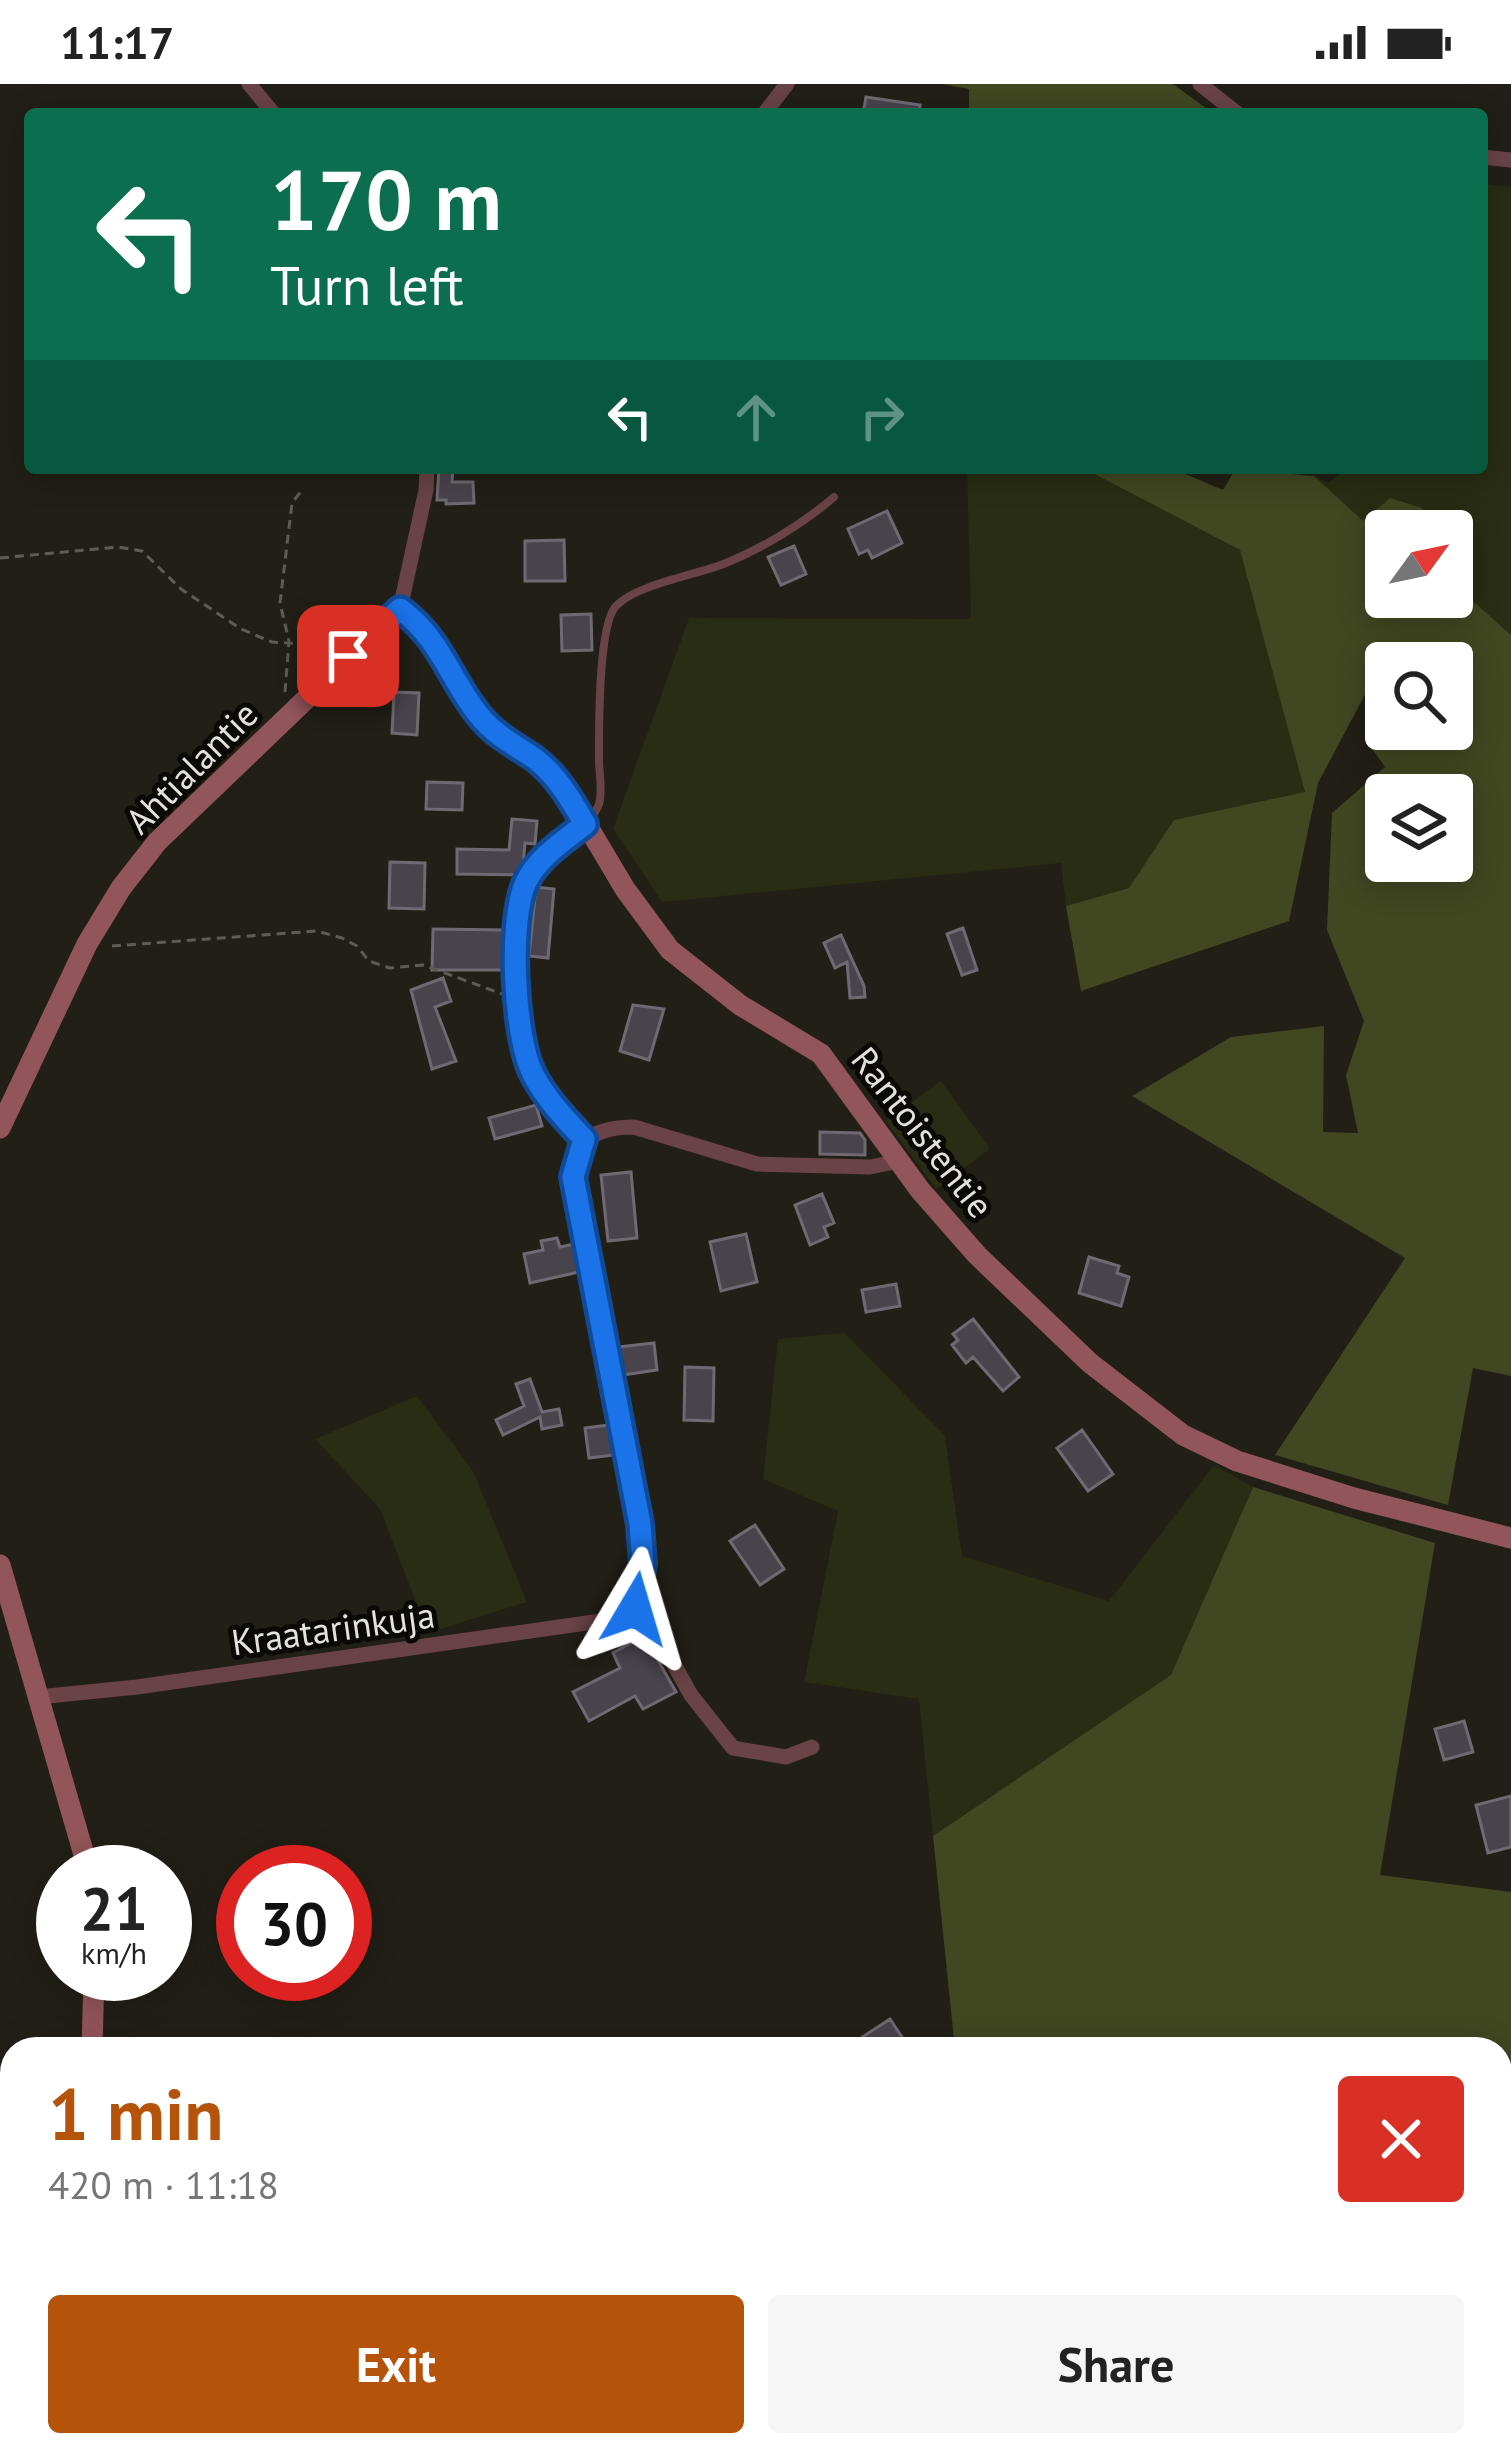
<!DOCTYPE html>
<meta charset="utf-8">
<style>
body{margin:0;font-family:"PT Sans",sans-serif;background:#f6f6f6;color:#222;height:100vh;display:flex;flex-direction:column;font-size:45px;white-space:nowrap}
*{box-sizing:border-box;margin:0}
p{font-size:39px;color:#767676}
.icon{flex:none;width:66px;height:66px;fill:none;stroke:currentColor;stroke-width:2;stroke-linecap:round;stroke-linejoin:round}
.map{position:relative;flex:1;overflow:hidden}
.details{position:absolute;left:0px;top:1953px;width:1512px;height:420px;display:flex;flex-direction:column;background:#fff;border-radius:36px 36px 0 0;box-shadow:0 6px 30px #0003}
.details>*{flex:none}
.banner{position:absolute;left:24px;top:24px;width:1464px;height:366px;border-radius:12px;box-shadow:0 6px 30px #0003;background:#0b6e4f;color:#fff;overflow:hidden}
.needle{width:78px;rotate:57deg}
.fabs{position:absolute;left:1365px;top:426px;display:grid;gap:24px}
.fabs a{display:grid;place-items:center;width:108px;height:108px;border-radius:12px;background:#fff;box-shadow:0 6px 30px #0003;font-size:60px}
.speed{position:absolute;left:36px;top:1761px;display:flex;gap:24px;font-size:60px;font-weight:700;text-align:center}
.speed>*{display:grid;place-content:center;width:156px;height:156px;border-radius:50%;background:#fff;box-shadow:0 6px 30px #0003;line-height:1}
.speed small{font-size:30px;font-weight:400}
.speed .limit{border:18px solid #d22;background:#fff;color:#111}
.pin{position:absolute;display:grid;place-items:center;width:102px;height:102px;color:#fff;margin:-51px;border-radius:24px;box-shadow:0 6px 18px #0006}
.me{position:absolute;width:132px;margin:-66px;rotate:7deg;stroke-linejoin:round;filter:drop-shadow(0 0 9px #0008)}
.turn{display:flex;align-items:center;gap:42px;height:252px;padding:0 48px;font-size:54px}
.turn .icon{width:156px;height:156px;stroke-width:2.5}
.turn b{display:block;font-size:84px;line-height:102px}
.lanes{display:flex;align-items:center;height:114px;padding:0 48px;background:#0003;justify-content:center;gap:60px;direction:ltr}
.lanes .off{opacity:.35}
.round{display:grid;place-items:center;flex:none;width:126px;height:126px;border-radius:12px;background:#f6f6f6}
.summary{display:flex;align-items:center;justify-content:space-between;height:204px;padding:0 48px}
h1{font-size:72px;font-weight:600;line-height:90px;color:#b45309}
.cta{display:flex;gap:24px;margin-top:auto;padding:24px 48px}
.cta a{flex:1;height:138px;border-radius:12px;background:#b45309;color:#fff;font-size:48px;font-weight:600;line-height:138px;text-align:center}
.cta a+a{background:#f6f6f6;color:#222}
.status{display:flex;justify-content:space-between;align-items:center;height:84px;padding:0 60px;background:#fff;direction:ltr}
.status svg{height:33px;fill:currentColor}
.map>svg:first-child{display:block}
</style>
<div class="status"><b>11:17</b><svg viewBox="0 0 49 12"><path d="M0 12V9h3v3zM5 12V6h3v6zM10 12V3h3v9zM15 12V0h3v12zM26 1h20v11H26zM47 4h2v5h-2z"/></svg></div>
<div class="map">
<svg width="1511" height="2373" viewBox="0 0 1511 2373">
<rect width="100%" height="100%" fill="#221f16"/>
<path fill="#282d13" d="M1482,100L1511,103V551L1452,498V447H1423L1422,424L1363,438L1314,392L1328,399L1347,384H1482Z
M967,384H1083L1240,466L1306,708L1175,736L1129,804L1066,822L1061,779L662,818L613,745L689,534L971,535Z
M941,997L990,1065L936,1105L886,1037Z
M845,1249L945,1352L962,1472L1109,1517L1214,1381L1253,1403L1172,1591L933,1752L919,1615L804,1598L838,1427L763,1395L778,1255Z
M417,1312L473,1387L527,1518L428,1549L380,1425L315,1355Z"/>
<path fill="#404721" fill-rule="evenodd" d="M942,0H1173L1214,30H969V5Z
M1083,384H1171L1223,406L1236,384C1263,384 1287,391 1314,392L1363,437L1390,414L1422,424L1423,447H1386V513H1452V498L1511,551V1292L1473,1284L1448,1421L1275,1371L1405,1174L1132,1012L1231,953L1324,942L1323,1048L1358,1049L1346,991L1364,937L1327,846L1332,729L1385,683L1371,663L1386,638V645H1452V579H1386V591L1377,588L1318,699L1289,837L1081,907L1066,822L1129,804L1174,736L1305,708L1240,466ZM1386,711H1452V777H1386Z
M1253,1403L1435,1459L1380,1791L1511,1808V2373H948L938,2361H1500V1965H955L933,1752L1171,1591Z"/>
<path fill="#49434c" stroke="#706973" stroke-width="3" d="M866,13L920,21L919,30H863Z
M439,384H453L452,398H473L474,419L446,420V416H437Z
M887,427L902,459L872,474L868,466L859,470L848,445Z
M564,456L565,497H525V457Z
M794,462L806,490L781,501L768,473Z
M591,530L592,566L562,567L561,531Z
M394,608L419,609L417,651L392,649Z
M427,698L463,699L462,726L426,725Z
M512,735L537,737L535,760L525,759L522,791L457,790V765L509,766Z
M390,778L425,779L424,825L389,824Z
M536,803L554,805L548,874L529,872Z
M963,844L977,886L962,891L947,850Z
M433,845L505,846L504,886H432Z
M841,851L864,902L865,913L850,914L847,878L835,884L824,859Z
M443,894L451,917L435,923L456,977L432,985L411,906Z
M633,921L664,925L649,976L620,967Z
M536,1021L542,1042L495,1055L489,1034Z
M820,1048L860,1049L865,1056V1071L820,1070Z
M631,1088L637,1154L608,1157L601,1091Z
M822,1110L834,1139L824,1143L828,1153L810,1161L795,1121Z
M746,1150L757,1198L721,1207L710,1158Z
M557,1154L560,1163L574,1160L579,1188L530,1199L524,1170L543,1166L541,1157Z
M1089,1173L1119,1182L1117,1189L1129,1193L1121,1222L1079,1209Z
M896,1200L900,1222L866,1228L862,1206Z
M973,1235L1019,1293L1003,1307L973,1273L966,1279L952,1261L958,1256L953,1250Z
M654,1259L657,1286L623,1291L618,1263Z
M685,1283L714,1284L713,1337L684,1336Z
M530,1295L542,1328L559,1325L562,1341L542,1345L540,1333L503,1351L496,1336L524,1322L516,1300Z
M609,1341L614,1371L589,1374L585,1344Z
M1082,1346L1113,1390L1088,1407L1057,1364Z
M755,1441L784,1485L760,1501L730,1457Z
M644,1552L676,1608L643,1625L635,1612L589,1637L573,1608L620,1584L613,1569Z
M1464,1637L1473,1668L1444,1676L1435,1645Z
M1511,1712V1763L1488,1769L1476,1721Z
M890,1935L910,1965H844Z"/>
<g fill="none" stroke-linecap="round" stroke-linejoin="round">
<path stroke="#5f5c54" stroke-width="3" stroke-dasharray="9 6" stroke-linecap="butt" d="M0,474L118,463L142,467L181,505L241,545L272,558L333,562
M285,608L289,557L280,519L292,419L302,406
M112,862L317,847L342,854L357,862L369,877L390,884L423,881L505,911"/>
<path stroke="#694345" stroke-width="8" d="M583,1054C564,1034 545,1014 533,989C510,944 507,817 540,777C557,757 589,747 599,720C603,707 599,689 599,675C599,646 598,541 616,522C637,500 697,491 726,479C763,464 804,439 834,413"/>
<path stroke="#694345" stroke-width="15" d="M249,0L274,30
M1200,0L1238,30
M764,30L787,0
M1482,73L1511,76
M400,525L426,406L427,384
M38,1613L137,1603L615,1535L635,1525
M812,1663L786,1673L733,1664L691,1611L652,1541L635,1525L643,1480L640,1440L573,1093L585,1055C602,1046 615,1043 634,1043L757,1080L870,1083L900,1077"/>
<path stroke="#92555b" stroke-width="21" d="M0,1044L87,860L121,804L157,758L400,525L440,564L462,609L486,640L535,675L569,711L625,805L670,866L740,921L821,970L920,1106L977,1171L1090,1279L1183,1351L1237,1377L1354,1414L1511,1454
M0,1481L89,1788
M92,1965L94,1890
M77,2373L78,2361"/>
</g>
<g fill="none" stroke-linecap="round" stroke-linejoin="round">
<g stroke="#114b97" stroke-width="30">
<path id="route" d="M348,572L400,525C444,558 449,596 482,635C497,652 516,662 534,674C557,691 571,716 585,740C564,757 538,773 526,798C508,836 514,953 533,990C546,1015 565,1035 584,1055L573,1093L640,1440L643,1480L635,1525"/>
</g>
<use href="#route" stroke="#1a73e8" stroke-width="21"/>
</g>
<g text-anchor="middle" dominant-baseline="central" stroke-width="10" stroke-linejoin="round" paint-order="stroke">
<g font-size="36" fill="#e4e2dc" stroke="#0a0906">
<text transform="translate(191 683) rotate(-45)">Ahtialantie</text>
<text transform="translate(923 1048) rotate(52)">Rantoistentie</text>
<text transform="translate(333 1544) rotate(-8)">Kraatarinkuja</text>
</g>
</g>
</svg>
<div class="fabs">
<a><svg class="needle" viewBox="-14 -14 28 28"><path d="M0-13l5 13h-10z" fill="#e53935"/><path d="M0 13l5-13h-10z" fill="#767676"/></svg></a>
<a><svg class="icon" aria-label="search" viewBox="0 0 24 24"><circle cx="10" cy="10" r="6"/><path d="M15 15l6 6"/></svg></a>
<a><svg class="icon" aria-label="layers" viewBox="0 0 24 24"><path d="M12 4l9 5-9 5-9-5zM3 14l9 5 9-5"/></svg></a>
</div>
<div class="speed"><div>21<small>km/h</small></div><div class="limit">30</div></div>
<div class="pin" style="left:348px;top:572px;background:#d93025"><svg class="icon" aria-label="arrive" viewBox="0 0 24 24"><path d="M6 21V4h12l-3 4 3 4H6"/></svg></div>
<svg class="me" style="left:635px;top:1525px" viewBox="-20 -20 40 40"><path d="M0-17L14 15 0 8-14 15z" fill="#1a73e8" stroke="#fff" stroke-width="4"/></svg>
<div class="banner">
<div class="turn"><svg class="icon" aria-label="left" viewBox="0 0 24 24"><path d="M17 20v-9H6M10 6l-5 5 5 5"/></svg><div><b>170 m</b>Turn left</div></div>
<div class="lanes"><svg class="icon" aria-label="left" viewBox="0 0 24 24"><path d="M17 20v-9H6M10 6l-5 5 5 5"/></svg><svg class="icon off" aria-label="ahead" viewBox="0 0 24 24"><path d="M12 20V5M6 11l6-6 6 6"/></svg><svg class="icon off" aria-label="right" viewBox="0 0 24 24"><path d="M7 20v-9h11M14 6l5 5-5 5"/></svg></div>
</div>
<section class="details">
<div class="summary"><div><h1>1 min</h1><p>420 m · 11:18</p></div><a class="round" style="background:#d93025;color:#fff"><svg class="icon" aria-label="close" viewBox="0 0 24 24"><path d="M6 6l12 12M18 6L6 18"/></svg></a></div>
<div class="cta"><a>Exit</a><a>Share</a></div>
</section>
</div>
